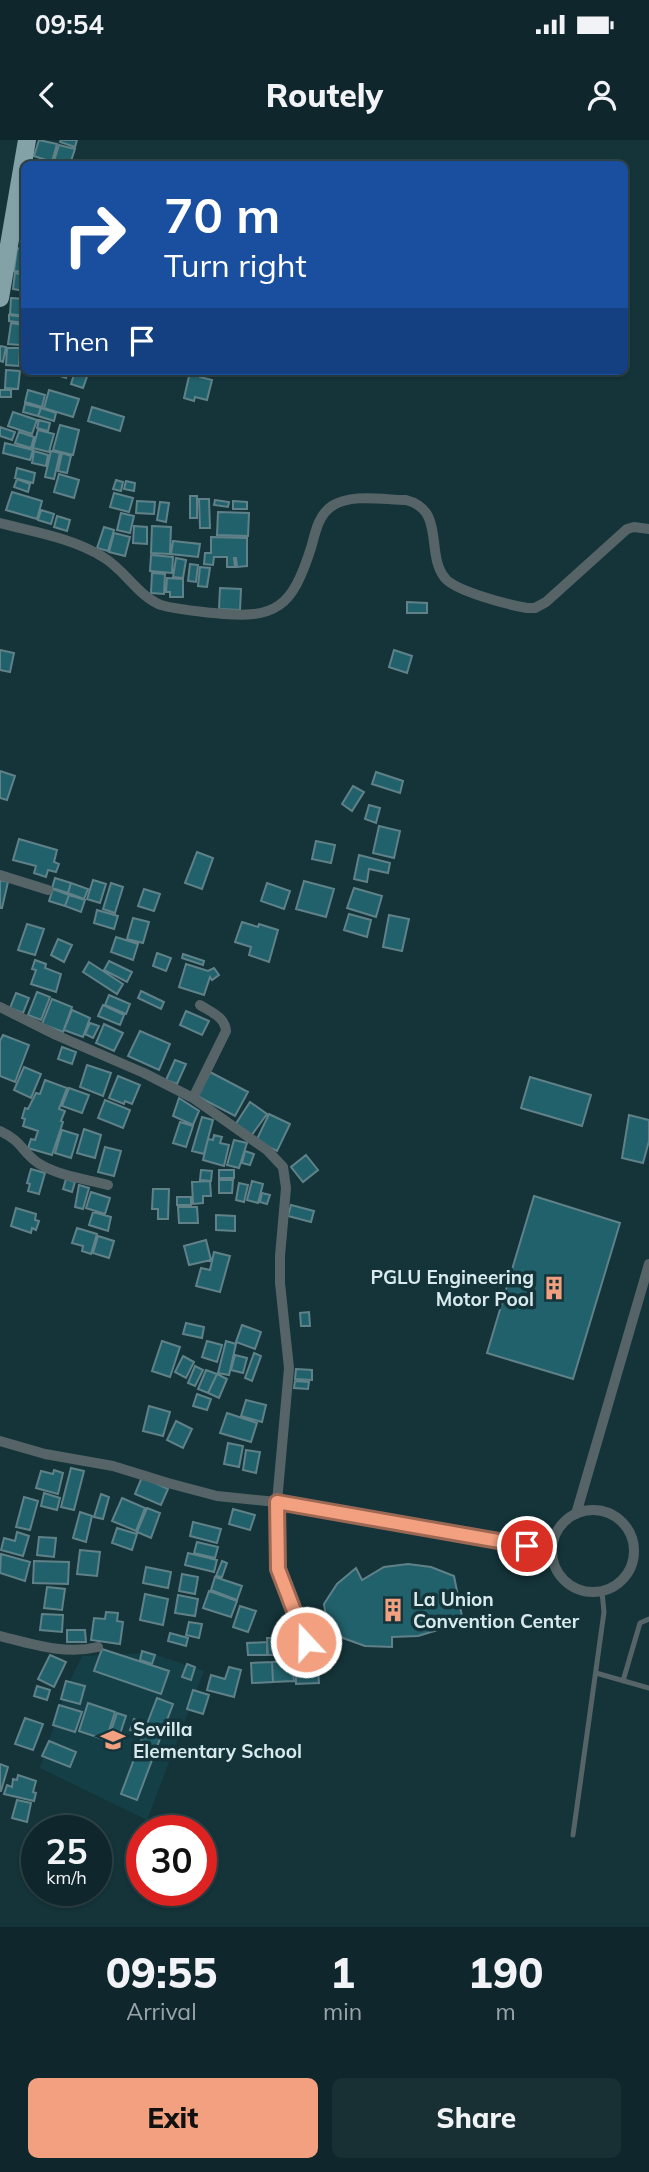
<!DOCTYPE html>
<style>
body{margin:0;font-family:Mulish,sans-serif;background:#182f34;color:#f1f3f6;height:100vh;display:flex;flex-direction:column;font-size:26px;white-space:nowrap}
*{box-sizing:border-box;margin:0}
p{font-size:23px;color:#9ba5a9}
.icon{flex:none;width:38px;height:38px;fill:none;stroke:currentColor;stroke-width:2;stroke-linecap:round;stroke-linejoin:round}
.map{position:relative;height:1787px;overflow:hidden}
.side{display:flex;flex-direction:column;background:#0f272c;flex:1}
.side>*{flex:none}
.guide{position:absolute;left:21px;top:21px;width:607px;height:214px;border-radius:10px;box-shadow:0 2px 5px #0004,0 0 0 2px #2f4448;background:#1a4fa0;color:#fff;overflow:hidden}
.speed{position:absolute;left:21px;top:1675px;display:flex;gap:14px;font-size:35px;font-weight:700;text-align:center}
.speed>*{display:grid;place-content:center;width:91px;height:91px;border-radius:50%;background:#0f272c;box-shadow:0 2px 5px #0004,0 0 0 2px #2f4448;line-height:1}
.speed small{font-size:18px;font-weight:400}
.speed .limit{border:10px solid #d22;background:#fff;color:#111}
.pin{position:absolute;display:grid;place-items:center;width:60px;height:60px;color:#fff;margin:-30px;border:4px solid #fff;border-radius:50%;box-shadow:0 2px 7px #0007}
.me{position:absolute;width:77px;margin:-38px;rotate:339deg;stroke-linejoin:round;filter:drop-shadow(0 0 5px #0008)}
.turn{display:flex;align-items:center;gap:24px;height:147px;padding:0 28px;font-size:32px}
.turn .icon{width:91px;height:91px;stroke-width:2.5}
.turn b{display:block;font-size:49px;line-height:60px}
.then{display:flex;align-items:center;height:66px;padding:0 28px;background:#0003;gap:14px;font-size:26px}
.eta{display:flex;justify-content:space-evenly;align-items:center;height:119px;text-align:center}
.eta b{font-size:42px;font-weight:800;line-height:49px}
.primary-button{display:flex;gap:14px;margin-top:auto;padding:14px 28px}
.primary-button a{flex:1;height:80px;border-radius:10px;background:#f2a07f;color:#111;font-size:28px;font-weight:800;line-height:80px;text-align:center}
.primary-button a+a{background:#182f34;color:#f1f3f6}
.status{display:flex;justify-content:space-between;align-items:center;height:49px;padding:0 35px;background:#0f272c;direction:ltr}
.status svg{height:19px;fill:currentColor}
header{display:flex;justify-content:space-between;align-items:center;height:91px;padding:0 28px;background:#0f272c;font-size:32px;font-weight:800}
.map>svg:first-child{display:block}
</style>
<div class="status"><b>09:54</b><svg viewBox="0 0 49 12"><path d="M0 12V9h3v3zM5 12V6h3v6zM10 12V3h3v9zM15 12V0h3v12zM26 1h20v11H26zM47 4h2v5h-2z"/></svg></div>
<header><svg class="icon" aria-label="back" viewBox="0 0 24 24"><path d="M15 5l-7 7 7 7"/></svg>Routely<svg class="icon" aria-label="person" viewBox="0 0 24 24"><circle cx="12" cy="8" r="4"/><path d="M4 21q1-7 8-7t8 7"/></svg></header>
<div class="map">
<svg width="649" height="1787" viewBox="0 0 649 1787">
<rect width="100%" height="100%" fill="#14343a"/>
<path fill="#143f47" d="M150,1513L204,1531L147,1680L40,1628L67,1547L82,1516Z"/>
<path fill="#21616c" stroke="#608188" stroke-width="2" d="M39,0L57,4L52,22L34,16Z
M61,0H77L75,7L60,2Z
M59,5L75,9L70,24H53Z
M19,76H24V100L16,99Z
M17,108L24,110V132L14,131Z
M15,133L24,135V151L13,149Z
M11,158L24,159V176L10,174Z
M9,175L24,177V183L9,181Z
M11,183L23,185L20,205L8,204Z
M0,206L6,207L3,222L0,221Z
M7,208H20L19,226L6,225Z
M6,230L20,231L18,249L5,248Z
M52,231H68L66,238L51,233Z
M75,231H89L83,248L71,244Z
M190,232L200,234V237L212,240L207,260L195,257L194,261L184,258Z
M0,250H11V257H0Z
M28,250L45,255L42,267L25,262Z
M49,250L79,259L73,277L44,268Z
M25,264L41,268L38,276L23,272Z
M92,267L124,277L120,291L88,281Z
M41,268L56,273L54,281L38,276Z
M13,272L37,280L32,294L8,286Z
M39,280L50,283L48,291L37,288Z
M60,285L79,290L73,315L53,310Z
M0,287L15,292L12,300L0,296Z
M38,290L54,294L49,312L33,308Z
M19,292L34,297L31,308L15,303Z
M5,303L33,310L30,320L3,313Z
M34,311L48,315L46,326L32,323Z
M51,311L60,313L54,339L45,337Z
M62,313L71,316L67,333L58,331Z
M17,328L35,333L33,343L15,338Z
M59,334L79,340L74,358L54,352Z
M17,339L30,344L28,352L14,347Z
M116,340L123,342L121,351L113,349Z
M126,341L135,343L134,351L124,349Z
M12,352L42,361L37,379L6,370Z
M114,353L133,358L129,372L110,367Z
M190,356H197V378H190Z
M199,359H209L210,388H200Z
M215,360L229,362L228,367L214,365Z
M137,361L155,362L154,374L136,373Z
M233,361L247,362V369H233Z
M160,362L169,363L166,382L157,380Z
M41,370L54,374L51,384L38,380Z
M218,372L249,373L248,396L217,395Z
M121,373L134,376L130,393L117,390Z
M57,376L70,380L67,391L54,387Z
M134,386L147,387V404L133,403Z
M152,386L171,387L170,414L151,413Z
M104,387L114,390L108,411L97,408Z
M114,393L130,397L125,416L109,412Z
M211,397L247,398V426L237,427L236,418H234L235,427H227V417H214L213,425L204,424L205,413H211Z
M173,401L200,404L198,417L171,414Z
M151,415L173,417L172,433L150,431Z
M176,418L186,420L183,438L173,437Z
M190,424L198,425L196,442L188,441Z
M200,427L210,428L207,447L198,446Z
M152,433L165,434L164,454L151,453Z
M167,438L183,439V457H170V452H166Z
M220,448L241,449L240,470L219,469Z
M407,462L427,463V473H407Z
M0,510L14,513L10,532L0,530Z
M394,510L412,516L407,533L389,527Z
M0,631L15,636L7,660L0,658Z
M376,632L403,641L400,653L372,644Z
M353,646L364,652L352,671L342,664Z
M369,665L380,668L376,683L365,679Z
M379,686L400,691L394,718L373,713Z
M19,699L57,710L54,722L59,724L56,732L48,730L46,737L34,733L36,726L13,720Z
M316,701L335,705L331,723L312,719Z
M197,712L213,718L202,749L185,743Z
M359,715L390,723L388,733L369,729L367,742L354,739Z
M55,738L71,743L68,753L52,748Z
M0,740L8,742L2,768H0Z
M93,740L106,744L100,763L87,759Z
M304,741L334,749L326,777L296,769Z
M71,743L88,749L84,759L68,753Z
M111,743L123,747L115,773L103,769Z
M267,743L290,751L284,769L261,761Z
M354,748L382,756L376,777L347,768Z
M53,749L69,755L65,766L49,761Z
M144,749L160,754L154,771L138,766Z
M69,755L85,760L81,772L65,766Z
M97,770L118,776L114,789L94,783Z
M349,774L371,780L367,797L344,790Z
M389,775L409,779L402,811L383,807Z
M133,778L149,782L143,803L127,799Z
M242,782L258,787L259,784L278,790L269,822L249,815L251,807L235,802Z
M27,784L44,789L35,815L18,810Z
M116,797L138,804L133,820L111,812Z
M58,799L72,805L64,822L51,815Z
M157,813L171,818L166,831L153,826Z
M183,814L204,821L203,825L182,818Z
M35,820L46,824L45,828L61,834L56,852L31,844L36,830L32,829Z
M109,821L132,832L127,842L104,830Z
M89,822L123,844L117,854L83,832Z
M186,824L208,831L214,828L219,835L212,840L210,837L204,855L179,847Z
M141,851L164,862L161,869L138,858Z
M37,852L50,857L41,880L28,875Z
M16,853L29,858L23,873L10,868Z
M109,855L130,864L126,874L105,865Z
M52,859L72,867L63,892L42,884Z
M103,865L124,875L120,885L98,876Z
M72,870L90,878L83,897L64,890Z
M186,871L209,881L202,895L180,885Z
M90,883L99,886L93,898L85,894Z
M104,884L123,893L114,911L96,903Z
M140,891L170,904L159,930L128,916Z
M3,895L29,905L15,942L0,936V901Z
M62,907L76,912L72,924L58,919Z
M175,920L186,924L177,944L166,940Z
M87,925L111,933L103,956L80,947Z
M24,927L41,934L31,958L14,950Z
M210,932L248,952L235,976L197,956Z
M118,936L140,945L132,964L125,961L124,964L109,958Z
M530,937L591,955L582,986L521,968Z
M45,940L67,948L59,969L65,971L61,981L63,982L52,1015L28,1008L31,999L35,1000L38,991L23,986L25,979L22,978L25,968L28,969L36,953L40,954Z
M69,948L89,955L82,973L62,966Z
M179,958L199,971L193,985L173,976Z
M105,960L130,970L123,988L98,978Z
M250,962L267,974L251,996L235,985Z
M269,974L290,984L277,1011L256,1001Z
M629,975L649,980V1001L643,1023L622,1018Z
M202,977L213,980L204,1014L192,1011Z
M180,982L193,986L186,1007L173,1003Z
M84,989L101,995L95,1018L77,1013Z
M62,990L78,995L71,1018L55,1013Z
M214,995L222,997L220,1003L229,1005L224,1026L203,1020L208,999L213,1000Z
M234,1000L247,1003L239,1028L227,1025Z
M105,1007L121,1011L114,1036L98,1032Z
M245,1011L254,1014L250,1025L242,1023Z
M306,1015L318,1030L303,1042L291,1027Z
M31,1029L45,1033L39,1054L28,1051L30,1044L27,1043Z
M201,1030L212,1031L211,1041L200,1040Z
M219,1030H234V1038H219Z
M66,1039L75,1042L72,1052L63,1049Z
M219,1040H233L232,1053H219Z
M210,1041L211,1056H203V1063L193,1064L192,1042Z
M252,1041L263,1044L258,1063L247,1060Z
M239,1043L248,1045L244,1062L236,1060Z
M79,1045L89,1048L83,1069L75,1067Z
M153,1049H169L168,1079H158V1069H152Z
M91,1052L110,1058L105,1074L86,1068Z
M262,1053L270,1055L267,1064L260,1062Z
M534,1056L620,1083L573,1239L487,1213Z
M177,1057H191V1065H177Z
M291,1065L314,1071L311,1082L288,1076Z
M178,1067H197L198,1083H179Z
M16,1068L36,1074L35,1080L39,1081L36,1090L32,1088L31,1093L11,1086Z
M93,1072L111,1077L108,1091L89,1085Z
M216,1075L235,1076V1091L216,1090Z
M77,1088L97,1094L91,1114L82,1111L83,1106L72,1103Z
M98,1096L114,1101L109,1118L93,1113Z
M206,1100L211,1120L189,1125L184,1106Z
M214,1112L230,1116L220,1152L196,1146L201,1128L210,1130Z
M309,1172L310,1186H301L300,1173Z
M186,1183L204,1187L202,1198L183,1194Z
M242,1185L261,1192L255,1209L236,1202Z
M162,1201L180,1207L170,1237L152,1231Z
M207,1201L222,1205L217,1222L202,1217Z
M226,1201L236,1204L229,1235L218,1233Z
M254,1213L261,1216L252,1241L245,1238Z
M235,1215L247,1218L243,1233L231,1230Z
M183,1216L194,1222L186,1238L175,1232Z
M195,1226L203,1230L195,1246L188,1243Z
M296,1229L312,1230V1240L295,1239Z
M206,1230L217,1234L208,1253L198,1249Z
M217,1234L227,1239L219,1258L208,1253Z
M295,1241L309,1242L308,1249L294,1248Z
M197,1254L211,1259L207,1270L193,1266Z
M246,1260L266,1265L262,1282L241,1276Z
M149,1266L170,1272L163,1296L143,1291Z
M227,1273L257,1283L251,1302L220,1293Z
M176,1281L192,1289L183,1308L167,1300Z
M228,1303L243,1306L239,1327L224,1324Z
M246,1310L260,1312L256,1333L243,1330Z
M71,1328L84,1331L74,1370L61,1367Z
M54,1330L63,1333L58,1354L36,1348L41,1331L53,1334Z
M142,1337L168,1349L161,1365L135,1354Z
M44,1353L60,1358L57,1370L41,1366Z
M101,1354L109,1357L103,1379L94,1377Z
M24,1357L38,1361L30,1390L16,1387Z
M122,1358L145,1368L136,1391L112,1381Z
M147,1368L160,1373L151,1398L137,1392Z
M233,1369L255,1375L250,1390L229,1384Z
M80,1372L92,1376L86,1402L73,1398Z
M193,1382L221,1389L217,1403L190,1396Z
M117,1388L137,1394L132,1410L112,1403Z
M17,1392L29,1396L23,1416L1,1410L4,1398L15,1401Z
M39,1397L56,1398L54,1417L37,1415Z
M197,1402L218,1407L215,1418L194,1413Z
M80,1410L100,1412L97,1436L77,1434Z
M188,1413L217,1420L214,1432L185,1425Z
M1,1414L30,1422L25,1441L0,1433Z
M34,1421L69,1422L68,1444L33,1443Z
M222,1421L227,1423L222,1437L216,1436Z
M408,1424L431,1427L454,1436L462,1476L441,1489L418,1496L392,1497V1507L365,1506L343,1498L327,1484L324,1464L337,1444L356,1428L362,1440L384,1427Z
M146,1427L171,1432L168,1448L143,1443Z
M182,1434L198,1437L195,1454L179,1451Z
M215,1437L242,1446L237,1460L211,1450Z
M47,1447L65,1449L62,1470L44,1468Z
M209,1451L237,1461L231,1477L203,1468Z
M145,1454L168,1459L163,1485L140,1480Z
M178,1455L198,1459L195,1476L175,1473Z
M240,1466L256,1471L248,1492L233,1487Z
M106,1472L118,1473L117,1481L123,1482L120,1504L91,1500L94,1478L105,1479Z
M42,1474L63,1475L62,1492L40,1490Z
M189,1482L202,1484L199,1498L186,1495Z
M67,1490H85L86,1502H67Z
M170,1493L188,1498L186,1506L168,1501Z
M267,1498H284V1515H268Z
M267,1502V1515H248L247,1503Z
M102,1509L169,1531L161,1554L94,1531Z
M142,1511L155,1515L152,1524L140,1520Z
M50,1515L66,1522L54,1547L38,1539Z
M292,1521L294,1541L273,1542L272,1522Z
M272,1522L273,1542L252,1543L251,1523Z
M187,1524L195,1527L191,1540L182,1537Z
M229,1527L241,1530L234,1557L207,1550L211,1535L225,1539Z
M296,1528H318L319,1543L296,1544Z
M66,1541L85,1546L80,1564L61,1559Z
M37,1546L50,1550L47,1560L34,1556Z
M193,1550L209,1555L203,1574L187,1569Z
M157,1558L173,1564L137,1660L121,1654L143,1595L130,1590L134,1579L147,1584Z
M88,1563L115,1572L106,1600L79,1591Z
M59,1565L82,1572L75,1592L53,1585Z
M117,1573L126,1576L117,1603L108,1600Z
M25,1578L43,1584L33,1610L15,1604Z
M49,1601L76,1612L70,1627L42,1616Z
M0,1624L8,1627L1,1651H0Z
M18,1635L36,1641L33,1652L36,1653L34,1661L4,1654L7,1645L12,1647L13,1639L17,1640Z
M17,1660L31,1663L27,1682L12,1678Z"/>
<g fill="none" stroke-linecap="round" stroke-linejoin="round">
<path stroke="#566467" stroke-width="5" d="M596,1533L649,1548
M623,1541L640,1483L649,1479
M573,1695L604,1472L602,1452"/>
<path stroke="#566467" stroke-width="10" d="M0,383C34,392 73,398 103,417C125,430 138,456 161,465C178,470 196,471 214,473C277,480 292,467 311,408C315,394 318,375 332,366C352,353 384,360 406,360C446,370 425,414 445,438C455,451 509,465 527,468H535L546,462L627,389L634,387L649,389
M0,735L48,750
M0,867L56,895L144,933L193,958L267,1010L283,1027L286,1048L280,1116V1143L289,1228L277,1362L276,1415L281,1440L300,1484L311,1520
M193,958L226,891C225,877 211,872 200,865
M0,991C22,1001 22,1012 38,1023C58,1036 86,1039 108,1045
M0,1301L45,1314L113,1326L168,1343L217,1356L277,1362L552,1410
M552 1411a41 41 0 1 1 82 0a41 41 0 1 1-82 0Z
M576,1374L649,1124
M0,1496C32,1504 65,1515 98,1507"/>
<path stroke="#83a2a8" stroke-width="18" d="M0,158L27,0"/>
</g>
<g fill="none" stroke-linecap="round" stroke-linejoin="round">
<g stroke="#9d6853" stroke-width="18">
<path id="route" d="M306,1502L278,1429L277,1362L527,1406"/>
</g>
<use href="#route" stroke="#f2a07f" stroke-width="12"/>
</g>
<defs>
<g id="building-bare" transform="scale(1.89)"><path d="M-4-6H4V6H1V3H-1V6H-4ZM-2.5-4.3h1.7v1.8h-1.7ZM.8-4.3h1.7v1.8H.8ZM-2.5-1h1.7V.8h-1.7ZM.8-1h1.7V.8H.8Z" fill="#f2a07f" stroke="#14343a" stroke-width="2.5" paint-order="stroke"/></g>
<g id="school-bare" transform="scale(1.89)"><path d="M0-5L7-2L0 1L-7-2ZM-4 1L0 2.5L4 1V4Q0 6-4 4Z" fill="#f2a07f" stroke="#14343a" stroke-width="2.5" paint-order="stroke"/></g>
</defs>
<g fill-rule="evenodd">
<use href="#building-bare" x="554" y="1148"/>
<use href="#building-bare" x="393" y="1470"/>
<use href="#school-bare" x="113" y="1600"/>
</g>
<g text-anchor="middle" dominant-baseline="central" stroke-width="7" stroke-linejoin="round" paint-order="stroke">
<g font-size="19" font-weight="bold" fill="#d8eaed" stroke="#14343a" text-anchor="start">
<text x="534" y="1137" text-anchor="end">PGLU Engineering<tspan x="534" dy="22">Motor Pool</tspan></text>
<text x="413" y="1459">La Union<tspan x="413" dy="22">Convention Center</tspan></text>
<text x="133" y="1589">Sevilla<tspan x="133" dy="22">Elementary School</tspan></text>
</g>
</g>
</svg>
<div class="speed"><div>25<small>km/h</small></div><div class="limit">30</div></div>
<div class="pin" style="left:527px;top:1406px;background:#d93025"><svg class="icon" aria-label="arrive" viewBox="0 0 24 24"><path d="M6 21V4h12l-3 4 3 4H6"/></svg></div>
<svg class="me" style="left:306px;top:1502px" viewBox="-20 -20 40 40"><circle r="17" fill="#f2a07f" stroke="#fff" stroke-width="3"/><path d="M0-11L8 9 0 5-8 9z" fill="#fff"/></svg>
<div class="guide">
<div class="turn"><svg class="icon" aria-label="right" viewBox="0 0 24 24"><path d="M7 20v-9h11M14 6l5 5-5 5"/></svg><div><b>70 m</b>Turn right</div></div>
<div class="then">Then<svg class="icon" aria-label="arrive" viewBox="0 0 24 24"><path d="M6 21V4h12l-3 4 3 4H6"/></svg></div>
</div>
</div>
<section class="side">
<div class="eta">
<div><b>09:55</b><p>Arrival</p></div>
<div><b>1</b><p>min</p></div>
<div><b>190</b><p>m</p></div>
</div>
<div class="primary-button"><a>Exit</a><a>Share</a></div>
</section>
